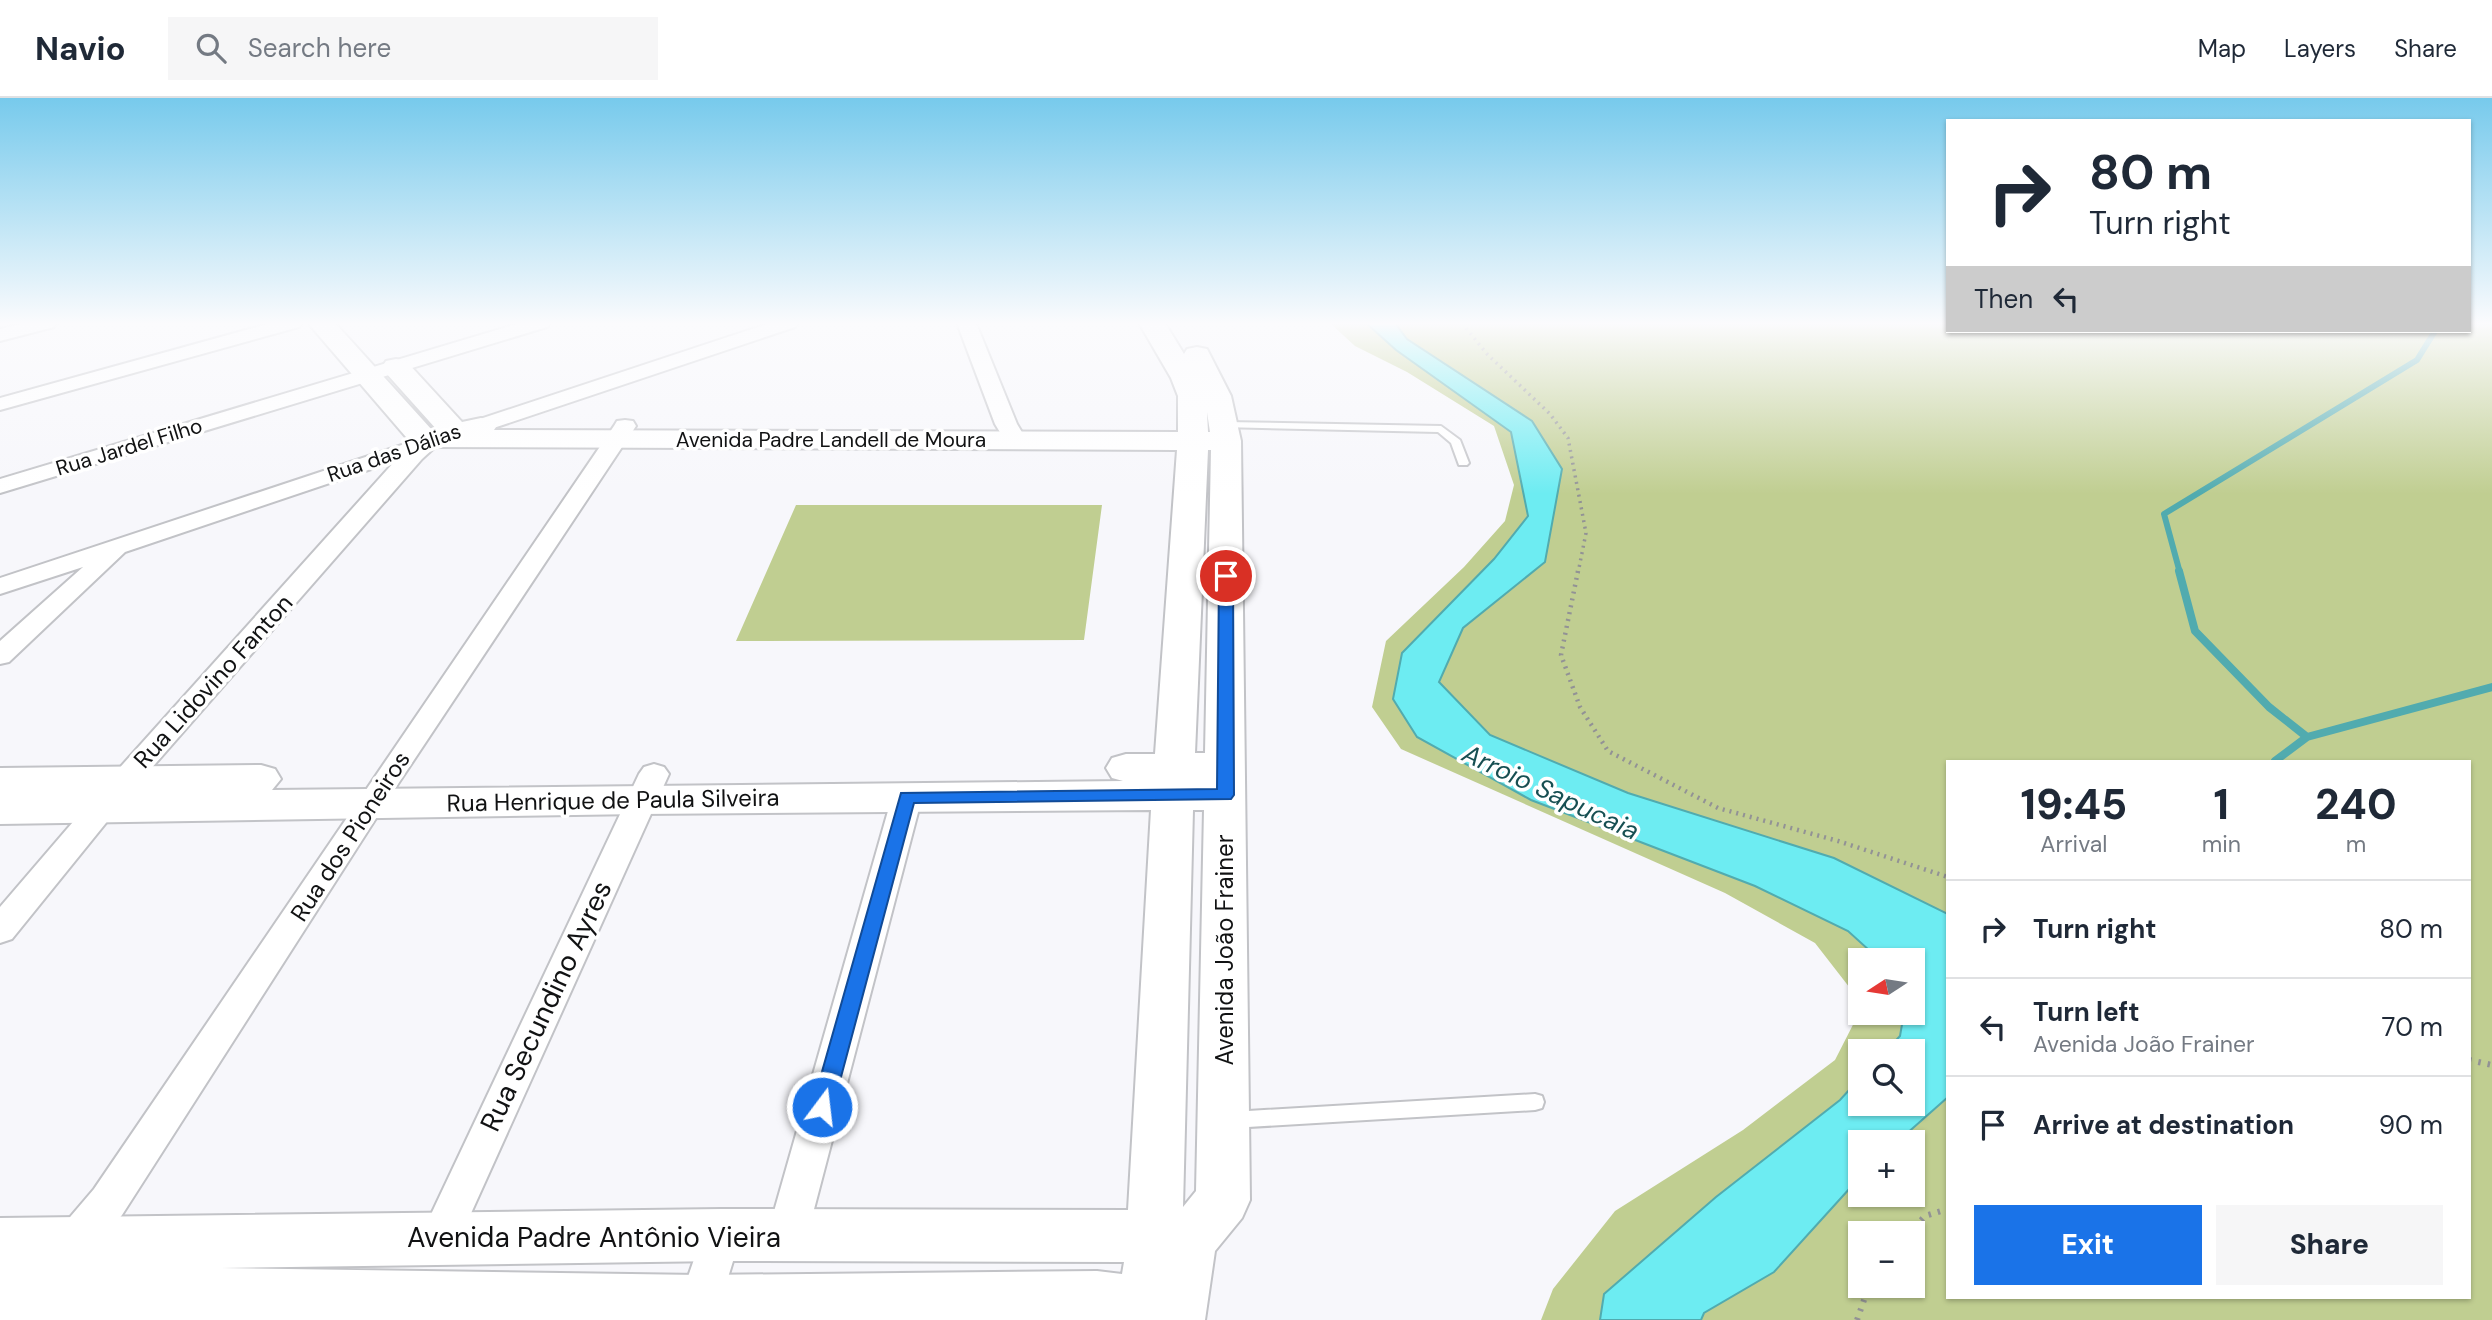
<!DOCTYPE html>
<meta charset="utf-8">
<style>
body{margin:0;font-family:"DM Sans",sans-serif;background:#f6f6f7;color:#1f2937;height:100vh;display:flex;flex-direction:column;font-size:26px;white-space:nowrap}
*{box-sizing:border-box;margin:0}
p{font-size:23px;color:#747a83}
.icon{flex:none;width:38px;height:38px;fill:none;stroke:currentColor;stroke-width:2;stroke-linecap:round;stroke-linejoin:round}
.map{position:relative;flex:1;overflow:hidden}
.side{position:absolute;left:1946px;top:662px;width:525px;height:539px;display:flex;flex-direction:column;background:#fff;border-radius:0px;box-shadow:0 2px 5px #0004}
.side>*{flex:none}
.hud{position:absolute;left:1946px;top:21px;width:525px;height:214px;border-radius:0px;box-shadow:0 2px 5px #0004;background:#fff;color:#1f2937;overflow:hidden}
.needle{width:46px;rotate:258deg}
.buttons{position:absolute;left:1848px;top:850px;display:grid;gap:14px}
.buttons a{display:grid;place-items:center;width:77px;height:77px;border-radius:0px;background:#fff;box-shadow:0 2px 5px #0004;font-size:35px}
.pin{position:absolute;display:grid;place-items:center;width:60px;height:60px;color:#fff;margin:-30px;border:4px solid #fff;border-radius:50%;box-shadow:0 2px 7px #0007}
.me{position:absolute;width:77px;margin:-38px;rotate:15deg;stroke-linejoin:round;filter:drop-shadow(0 0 5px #0008)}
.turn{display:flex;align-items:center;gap:24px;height:147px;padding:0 28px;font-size:32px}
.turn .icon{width:91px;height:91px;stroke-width:2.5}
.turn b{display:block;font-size:49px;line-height:60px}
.then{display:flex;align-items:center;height:66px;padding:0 28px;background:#0003;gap:14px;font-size:26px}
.eta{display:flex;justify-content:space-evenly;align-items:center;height:119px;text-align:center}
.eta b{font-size:42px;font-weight:800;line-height:49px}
.cta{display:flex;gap:14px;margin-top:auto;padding:14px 28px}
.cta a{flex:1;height:80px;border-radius:0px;background:#1a73e8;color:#fff;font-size:28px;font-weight:800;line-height:80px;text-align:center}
.cta a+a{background:#f6f6f7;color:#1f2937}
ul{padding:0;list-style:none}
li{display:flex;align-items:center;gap:21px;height:98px;padding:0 28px;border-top:2px solid #e0e1e3}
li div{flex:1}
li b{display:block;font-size:26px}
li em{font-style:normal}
header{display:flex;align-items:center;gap:42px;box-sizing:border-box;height:98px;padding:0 35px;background:#fff;border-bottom:2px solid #e0e1e3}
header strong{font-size:33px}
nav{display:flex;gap:38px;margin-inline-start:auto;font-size:24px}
.search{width:490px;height:63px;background:#f6f6f7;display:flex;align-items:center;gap:18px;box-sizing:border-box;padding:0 24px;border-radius:0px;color:#747a83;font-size:26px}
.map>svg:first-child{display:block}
</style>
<header>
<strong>Navio</strong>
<div class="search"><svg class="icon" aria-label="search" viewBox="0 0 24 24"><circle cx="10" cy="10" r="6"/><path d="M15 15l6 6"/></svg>Search here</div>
<nav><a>Map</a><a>Layers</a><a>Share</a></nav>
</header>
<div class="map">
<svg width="2492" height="1222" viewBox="0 0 2492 1222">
<rect width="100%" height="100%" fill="#f7f7fb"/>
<path fill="#c0ce91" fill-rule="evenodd" d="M1330,225H1366L1396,252L1511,334L1529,419L1494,461L1402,555L1532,702L1755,787L1848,833L1881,863H1860V903L1815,845L1725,795L1401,651L1372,609L1386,543L1464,469L1505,423L1514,387L1494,328L1407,274L1355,248Z
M1395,225H1948V233H2469V225H2492V1222H1701L1704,1215L1774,1174L1860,1079V1097H1913V1045H1896L1948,999V1199H2469V663H1948V816L1834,760L1628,695L1490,637L1439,584L1463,530L1545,464L1532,323L1407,241ZM1860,1136H1913V1188H1860Z
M796,407H1102L1084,542L736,543Z
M1860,913V915H1904L1900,938L1885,954H1860V980L1840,1002L1716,1099L1604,1196L1600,1222H1541L1553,1191L1615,1113L1743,1032L1835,962Z"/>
<path fill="#6decf2" stroke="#51abaf" stroke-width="2" d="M1366,225H1395L1407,241L1532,323L1562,371L1545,464L1463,530L1439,584L1490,637L1628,695L1834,760L1948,816V999L1896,1045H1860V1079L1774,1174L1704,1215L1701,1222H1600L1604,1196L1716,1099L1840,1002L1860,980V1006H1913V954H1885L1900,938L1904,915H1913V863H1881L1848,833L1755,788L1531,702L1417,639L1393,601L1402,555L1494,461L1528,418L1511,334L1396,252Z"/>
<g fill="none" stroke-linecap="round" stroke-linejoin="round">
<path stroke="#51abaf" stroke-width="6" d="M2180,475L2164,416L2417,262L2435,233"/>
<path stroke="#51abaf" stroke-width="8" d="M2179,473L2195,533L2269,609L2307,639
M2275,663L2307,639L2492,589"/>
<g stroke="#c2c3c7" stroke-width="4">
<path id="lane" d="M1225,324L1441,328L1460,342L1469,365L1467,367H1459L1451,345L1438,334L1221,329V325Z
M1535,996L1542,998L1544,1004L1542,1010L1535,1012L1232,1030L1225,1028L1223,1022L1225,1016L1232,1014Z"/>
</g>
<g stroke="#c2c3c7" stroke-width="4">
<path id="street" d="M25,225H57L54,229L0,243V231Z
M271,225H302L299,229L0,312V300Z
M520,225H550L547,229L0,395V381Z
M770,225H798L795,229L434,350L422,361L135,689L12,841L0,845V809L115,675L395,363L125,454L9,564L0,566V543L83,469L0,496V480Z
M957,225H976L1017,326L1026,341L1023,346H1007L995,326Z
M625,322L633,323L636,328L398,686L122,1117L87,1160L73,1165L59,1160L53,1146L59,1132L94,1091L614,328L617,323Z
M654,666L664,669L669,676L454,1153L440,1159L426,1153L420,1140L426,1127L639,676L644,669Z
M907,688L918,692L922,699L807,1138L801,1151L787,1157L773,1151L767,1138L892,699L896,692Z
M721,1118L735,1124L741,1137L715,1222H673L707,1124Z"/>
</g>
<g stroke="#c2c3c7" stroke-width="4">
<path id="secondary" d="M308,225H335L432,332H437L386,275L382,269L386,263L396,261L406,263L462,324L481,320L491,323L496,329L494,332L1178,334V298L1171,280L1139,225H1165L1184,256L1187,251L1197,249L1207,251L1231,298L1241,343L1250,1102L1242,1120L1215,1153L1205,1222H0V1120L721,1111L1128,1112L1151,712L641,716L0,726V670L261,667L275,671L281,681L272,692L1123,683L1112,680L1106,670L1112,660L1126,656H1155L1177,352L423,349L412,346ZM1207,314L1210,334H1208ZM1208,352H1211L1205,655H1195ZM1193,712H1204L1196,1093L1183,1109ZM721,1163L1124,1164L1122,1176L1097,1173L700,1177L221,1170Z"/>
</g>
<path stroke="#929295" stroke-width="3.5" stroke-dasharray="2 4.5" stroke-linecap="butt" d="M1462,225L1487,256L1550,316L1568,340L1586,435L1578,475"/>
<path stroke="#929295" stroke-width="4.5" stroke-dasharray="2 5" stroke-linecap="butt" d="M1578,473L1561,557L1580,609L1608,653L1718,710L1838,743L1948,779"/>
<path stroke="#929295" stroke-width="6" stroke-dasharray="2.5 7" stroke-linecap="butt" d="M2469,962L2492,967
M1908,1136L1925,1118L1948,1111
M1857,1222L1869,1188"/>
<use href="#lane" fill="#fff" fill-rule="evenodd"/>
<use href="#street" fill="#fff" fill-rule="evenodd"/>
<use href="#secondary" fill="#fff" fill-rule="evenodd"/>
</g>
<linearGradient id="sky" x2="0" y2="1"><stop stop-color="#77caec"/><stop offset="0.57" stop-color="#fbfbfd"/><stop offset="1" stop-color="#fbfbfd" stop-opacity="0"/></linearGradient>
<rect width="2492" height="396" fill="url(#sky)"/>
<path fill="#1a73e8" stroke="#114b97" stroke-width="2" d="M1226,474L1233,478L1234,697L1231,701L914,705L833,1009L830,1015L822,1018L815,1015L812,1009L901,695L1217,691L1219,478Z"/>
<g text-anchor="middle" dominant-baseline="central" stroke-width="7" stroke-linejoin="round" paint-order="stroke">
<g font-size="21" fill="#111213" stroke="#fff">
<text x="831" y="342">Avenida Padre Landell de Moura</text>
<text transform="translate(129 349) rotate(-17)">Rua Jardel Filho</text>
<text transform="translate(394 355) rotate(-19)">Rua das Dálias</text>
</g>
<g font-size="24" fill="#111213" stroke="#fff">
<text transform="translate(213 583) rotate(-48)">Rua Lidovino Fanton</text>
<text transform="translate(613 702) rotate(-1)">Rua Henrique de Paula Silveira</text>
<text transform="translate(350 738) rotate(-57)">Rua dos Pioneiros</text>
<text transform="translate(1224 852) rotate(-90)">Avenida João Frainer</text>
</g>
<g font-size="26" font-style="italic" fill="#174f52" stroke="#fff">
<text transform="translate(1551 694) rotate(25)">Arroio Sapucaia</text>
</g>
<g font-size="28" fill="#111213" stroke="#fff">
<text transform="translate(546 908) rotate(-65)">Rua Secundino Ayres</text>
<text x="594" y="1139">Avenida Padre Antônio Vieira</text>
</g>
</g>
</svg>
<div class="buttons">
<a><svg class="needle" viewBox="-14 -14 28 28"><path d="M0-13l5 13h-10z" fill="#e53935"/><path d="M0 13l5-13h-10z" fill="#747a83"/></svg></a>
<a><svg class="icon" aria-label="search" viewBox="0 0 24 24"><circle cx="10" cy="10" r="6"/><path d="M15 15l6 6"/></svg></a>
<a>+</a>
<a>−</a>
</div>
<div class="pin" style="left:1226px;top:478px;background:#d93025"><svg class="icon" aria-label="arrive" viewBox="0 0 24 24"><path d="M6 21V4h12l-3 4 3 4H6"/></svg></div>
<svg class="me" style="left:822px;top:1009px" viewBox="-20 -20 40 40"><circle r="17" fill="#1a73e8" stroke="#fff" stroke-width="3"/><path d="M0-11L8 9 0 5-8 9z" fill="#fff"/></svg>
<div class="hud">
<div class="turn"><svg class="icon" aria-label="right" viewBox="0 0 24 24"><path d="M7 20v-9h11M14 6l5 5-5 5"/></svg><div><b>80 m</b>Turn right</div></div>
<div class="then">Then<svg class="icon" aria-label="left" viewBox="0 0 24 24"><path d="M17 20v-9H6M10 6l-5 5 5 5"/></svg></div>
</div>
<section class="side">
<div class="eta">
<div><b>19:45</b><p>Arrival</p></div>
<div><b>1</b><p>min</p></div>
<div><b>240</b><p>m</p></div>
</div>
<ul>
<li><svg class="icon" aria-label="right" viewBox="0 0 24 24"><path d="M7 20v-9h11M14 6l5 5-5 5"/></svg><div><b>Turn right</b></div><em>80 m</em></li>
<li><svg class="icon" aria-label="left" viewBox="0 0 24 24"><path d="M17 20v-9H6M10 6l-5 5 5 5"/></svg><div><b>Turn left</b><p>Avenida João Frainer</p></div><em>70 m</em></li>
<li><svg class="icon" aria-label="arrive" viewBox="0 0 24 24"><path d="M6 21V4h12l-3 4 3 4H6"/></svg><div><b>Arrive at destination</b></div><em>90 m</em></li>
</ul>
<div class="cta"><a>Exit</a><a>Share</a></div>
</section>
</div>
